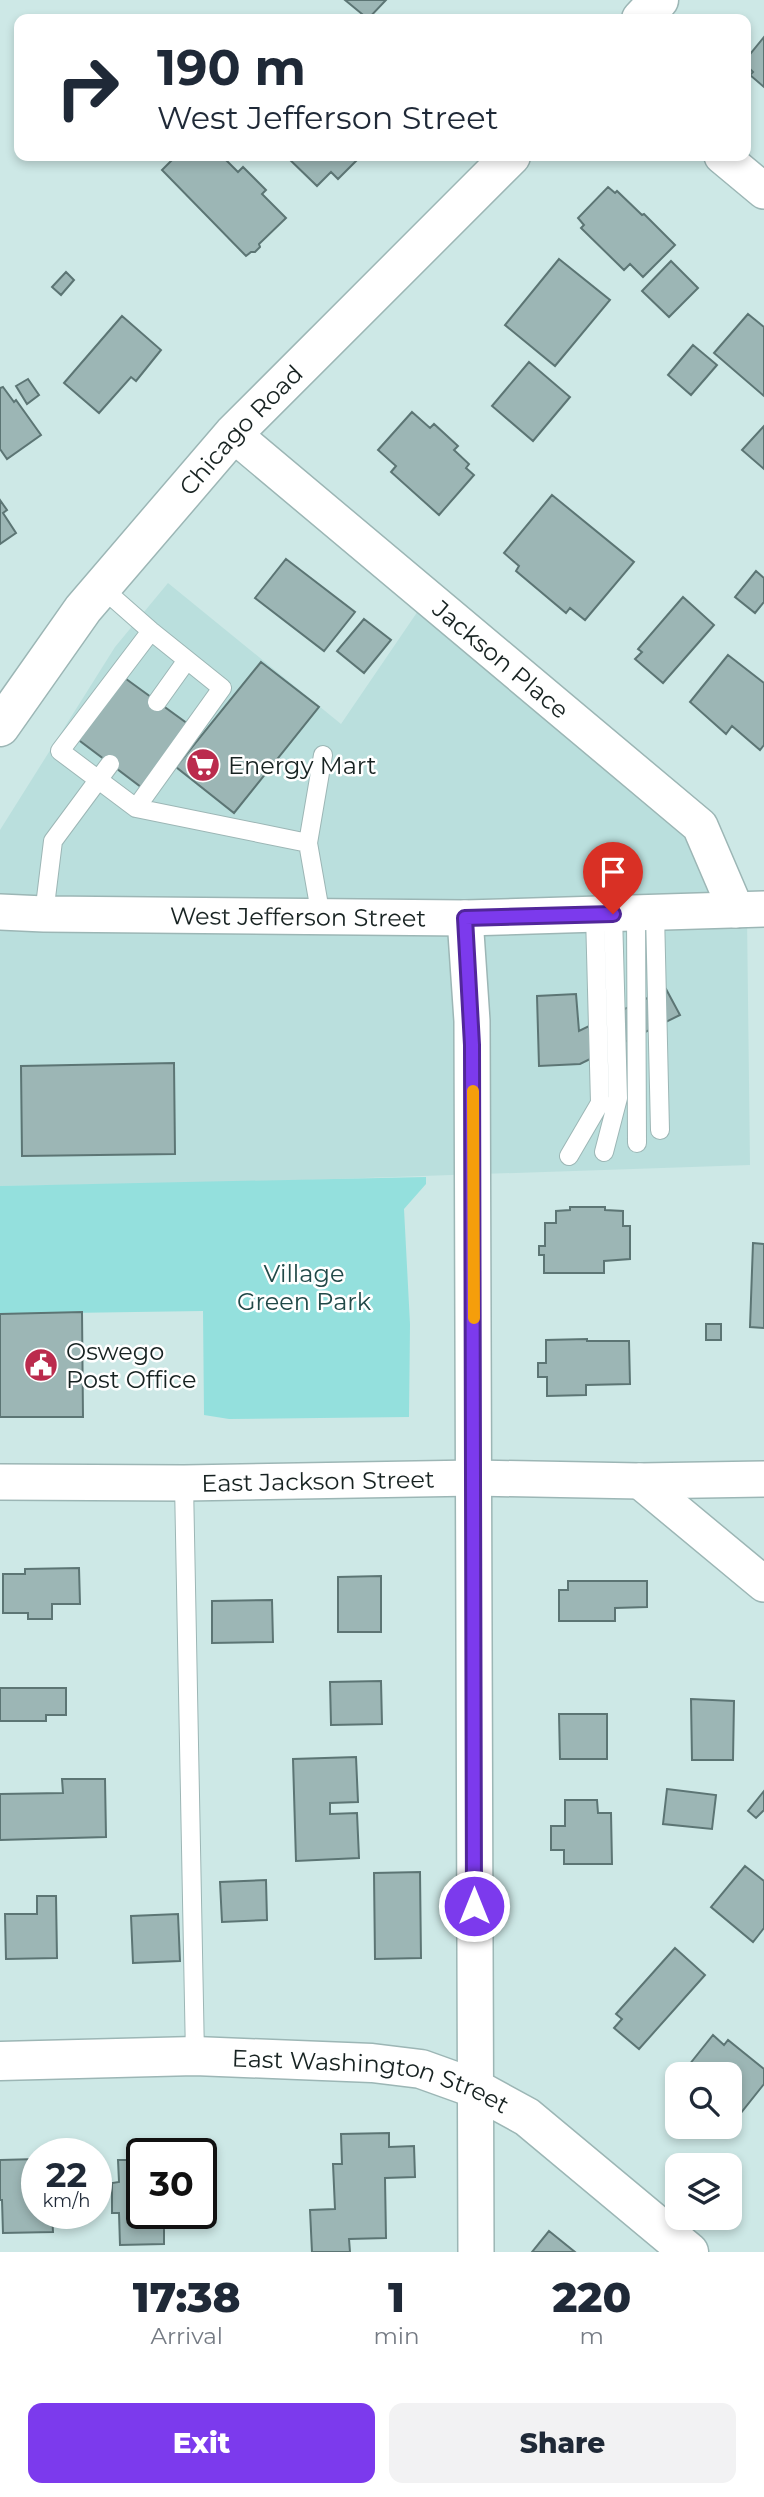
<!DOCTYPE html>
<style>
body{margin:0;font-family:Montserrat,sans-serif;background:#f2f2f3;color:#1f2937;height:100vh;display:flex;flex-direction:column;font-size:26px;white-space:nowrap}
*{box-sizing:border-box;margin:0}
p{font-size:23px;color:#747a83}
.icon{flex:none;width:38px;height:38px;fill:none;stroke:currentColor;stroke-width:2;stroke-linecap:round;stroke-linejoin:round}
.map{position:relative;height:2252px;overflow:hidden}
.details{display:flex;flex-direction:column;background:#fff;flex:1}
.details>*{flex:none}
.hud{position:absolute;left:14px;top:14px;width:737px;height:147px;border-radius:14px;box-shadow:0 4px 10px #0003;background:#fff;color:#1f2937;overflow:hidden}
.fabs{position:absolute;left:665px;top:2062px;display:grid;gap:14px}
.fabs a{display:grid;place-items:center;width:77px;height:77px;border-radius:14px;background:#fff;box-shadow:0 4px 10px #0003;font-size:35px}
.speed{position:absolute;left:21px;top:2138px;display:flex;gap:14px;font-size:35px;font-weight:700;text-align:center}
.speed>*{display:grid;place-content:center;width:91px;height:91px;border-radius:50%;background:#fff;box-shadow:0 4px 10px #0003;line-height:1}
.speed small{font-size:18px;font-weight:400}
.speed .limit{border:4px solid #111;border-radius:10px;background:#fff;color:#111}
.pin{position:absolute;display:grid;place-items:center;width:60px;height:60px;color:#fff;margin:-72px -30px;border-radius:50% 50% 50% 0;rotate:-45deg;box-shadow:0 0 7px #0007}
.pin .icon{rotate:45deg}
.me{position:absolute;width:77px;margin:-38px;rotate:0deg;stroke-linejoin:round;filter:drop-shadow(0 0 5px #0008)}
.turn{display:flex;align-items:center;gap:24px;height:147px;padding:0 28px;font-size:32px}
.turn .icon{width:91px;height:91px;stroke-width:2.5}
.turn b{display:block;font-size:49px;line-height:60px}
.eta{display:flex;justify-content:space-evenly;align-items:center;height:119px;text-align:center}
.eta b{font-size:42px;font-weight:800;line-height:49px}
.primary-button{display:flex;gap:14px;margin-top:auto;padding:14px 28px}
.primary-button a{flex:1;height:80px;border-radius:14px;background:#7c3aed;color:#fff;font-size:28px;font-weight:800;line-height:80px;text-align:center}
.primary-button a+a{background:#f2f2f3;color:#1f2937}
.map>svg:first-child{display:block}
</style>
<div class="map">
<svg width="764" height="2252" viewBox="0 0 764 2252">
<rect width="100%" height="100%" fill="#cde8e6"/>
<path fill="#badfdd" d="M168,583L341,724L420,608L702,834L747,916L750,1165L215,1183L0,1186V830L115,647Z"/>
<path fill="#94e0dd" d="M426,1177V1184L404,1209L410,1324L409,1417L229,1419L204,1415L203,1311L0,1314V1186Z"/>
<path fill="#9cb6b5" stroke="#5c7574" stroke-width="2" d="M345,0H386L368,19Z
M764,37V87L750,75L753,72L746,65V59Z
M176,156H222L238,172L243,167L266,190L262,194L286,218L259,244L260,247L255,252H251L246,256L162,170Z
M286,156H350L356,161L338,179L331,172L317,186Z
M608,187L615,193L617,191L642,215L644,214L675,245L643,277L630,264L624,270L581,228L584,225L578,218Z
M559,259L610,300L555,366L505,325Z
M671,261L698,288L669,317L642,291Z
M66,272L74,280L61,295L52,287Z
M748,314L764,327V396L714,353Z
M122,316L161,350L136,381L131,377L99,413L64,383Z
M693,345L717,365L691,395L668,375Z
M529,362L570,397L533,441L492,406Z
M28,379L39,395L27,404L16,386Z
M3,387L14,402L16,400L41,435L7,459L0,449V388Z
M412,412L430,428L434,424L458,446L454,450L469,464L466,468L474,475L439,515L391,472L396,466L378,450Z
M764,426V469L742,450Z
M552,495L634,562L585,620L570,608L566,613L516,571L519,566L504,553Z
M0,500L7,510L3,513L16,533L0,544Z
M286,559L355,612L324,651L255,598Z
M756,571L764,578V602L755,613L735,597Z
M683,597L714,625L663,683L635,659L642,652L638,649Z
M364,619L391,640L364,673L337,651Z
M728,655L764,683V745L760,750L732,726L726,734L690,702Z
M261,662L319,707L234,813L176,767Z
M122,676L188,724L141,787L76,738Z
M666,989L680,1015L580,1064L539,1066L537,996L576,994L579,1031Z
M174,1063L175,1154L22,1156L21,1066Z
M570,1207H605V1210L623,1211V1226H630V1259L604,1261V1273H544V1255H539V1246H545V1223H556V1211L570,1210Z
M753,1243L764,1244V1328L750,1327Z
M82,1312L83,1417H0V1314Z
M706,1324H721V1340H706Z
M587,1339V1341H629L630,1384L586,1385V1395L547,1396V1377H538V1363H546V1340Z
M79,1568L80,1604H52V1619H28V1613H3V1574H25V1569Z
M381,1576V1632H338V1577Z
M568,1581H647V1607L615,1608V1621H559V1590H568Z
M272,1600L273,1642L212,1643V1601Z
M381,1681L382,1724L331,1725L330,1682Z
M0,1688H66V1715H46V1721H0Z
M691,1699L734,1701L733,1760H692Z
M559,1714H607V1759H560Z
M356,1757L358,1802L330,1803V1814L357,1813L359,1858L296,1861L293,1759Z
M62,1779H105L106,1837L0,1840V1794L63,1793Z
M667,1789L716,1795L712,1829L663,1824Z
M764,1791V1810L756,1818L748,1811Z
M565,1800H597L598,1813H611L612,1864H564V1850H551V1826H565Z
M745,1866L764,1881V1928L753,1942L711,1907Z
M420,1872L421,1958L375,1959L374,1873Z
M266,1880L267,1920L222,1922L220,1882Z
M37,1896H56L57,1958L6,1959L5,1914H37Z
M178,1914L180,1961L133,1963L131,1916Z
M675,1948L705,1975L639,2049L614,2028L622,2019L616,2014Z
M713,2035L724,2045L728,2040L764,2069V2084L740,2114L730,2106V2074H700L689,2065Z
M389,2133V2147L414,2146L415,2177L385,2178L386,2238L349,2239L350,2252H312L310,2210L335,2209L333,2164H342L341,2134Z
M37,2159V2214H52L53,2232L3,2233L2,2200H0V2160Z
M118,2160H142V2214H164V2244L120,2245L119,2213H112V2183L119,2182Z
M549,2231L575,2252H532Z"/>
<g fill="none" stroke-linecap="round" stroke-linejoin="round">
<g stroke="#9cb6b5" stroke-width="20">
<path id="lane" d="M101,587L151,631L222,688L136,808
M151,631L60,751L136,808L308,843L323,755
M157,702L187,660
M308,843L321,917
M636,913L637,1143
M655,913L660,1130
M44,914L53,841L110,764
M604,1152L618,1098L613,914
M569,1156L600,1103L595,915
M184,1483L195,2056"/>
</g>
<g stroke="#9cb6b5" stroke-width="38">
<g id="street">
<path d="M722,156L764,191"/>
<path id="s1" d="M233,434L700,826L736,910"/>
<path id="s2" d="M0,912L44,914L465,918L764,909"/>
<path d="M465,918L472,1021L476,2252"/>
<path d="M640,1481L764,1584"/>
<path id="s3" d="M0,1482L184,1483L475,1478L640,1481L764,1479"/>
</g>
</g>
<g stroke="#9cb6b5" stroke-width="41">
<g id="secondary">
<path d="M641,19L659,0"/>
<path id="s4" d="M0,727L83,609L233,434L511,156"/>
<path id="s5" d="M0,2061L195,2056L372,2063L421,2069L474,2088L527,2117L689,2252"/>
</g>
</g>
<use href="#lane" stroke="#fff" stroke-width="18"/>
<use href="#street" stroke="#fff" stroke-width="35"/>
<use href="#secondary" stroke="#fff" stroke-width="38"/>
</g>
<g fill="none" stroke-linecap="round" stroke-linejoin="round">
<g stroke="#51269a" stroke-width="18">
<path id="route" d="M474,1906L472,1045L465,918L613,914"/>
</g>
<use href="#route" stroke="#7c3aed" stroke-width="12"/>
<path stroke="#f59e0b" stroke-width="12" d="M473,1091L474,1318"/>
</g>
<defs>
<g id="supermarket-disc" transform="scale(1.75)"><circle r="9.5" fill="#bb2b4d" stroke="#fff"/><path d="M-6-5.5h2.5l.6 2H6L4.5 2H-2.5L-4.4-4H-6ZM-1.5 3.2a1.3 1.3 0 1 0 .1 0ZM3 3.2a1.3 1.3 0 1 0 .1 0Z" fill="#fff"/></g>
<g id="civic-disc" transform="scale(1.75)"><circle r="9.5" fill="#bb2b4d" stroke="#fff"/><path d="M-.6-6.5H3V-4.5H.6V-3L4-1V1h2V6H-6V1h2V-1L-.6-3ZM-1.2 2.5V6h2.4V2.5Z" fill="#fff"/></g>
</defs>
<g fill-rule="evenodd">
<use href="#supermarket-disc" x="203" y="765"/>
<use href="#civic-disc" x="41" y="1365"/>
</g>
<g text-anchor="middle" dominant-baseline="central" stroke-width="5" stroke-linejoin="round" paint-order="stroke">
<g font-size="24" fill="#172221" stroke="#fff">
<text stroke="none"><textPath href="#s4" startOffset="383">Chicago Road</textPath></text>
<text stroke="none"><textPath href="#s1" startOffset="350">Jackson Place</textPath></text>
<text stroke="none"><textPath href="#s2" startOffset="298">West Jefferson Street</textPath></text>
<text stroke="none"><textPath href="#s3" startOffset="318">East Jackson Street</textPath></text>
<text stroke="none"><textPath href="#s5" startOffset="374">East Washington Street</textPath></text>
</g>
<g font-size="24" fill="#172221" stroke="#fff" text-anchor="start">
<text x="228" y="765">Energy Mart</text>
<text x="66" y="1351">Oswego<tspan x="66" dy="28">Post Office</tspan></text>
</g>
<g font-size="24" fill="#214948" stroke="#fff">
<text x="304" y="1273">Village<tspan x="304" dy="28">Green Park</tspan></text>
</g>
</g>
</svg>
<div class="fabs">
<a><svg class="icon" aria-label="search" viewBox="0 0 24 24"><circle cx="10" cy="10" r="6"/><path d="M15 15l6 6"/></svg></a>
<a><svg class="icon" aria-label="layers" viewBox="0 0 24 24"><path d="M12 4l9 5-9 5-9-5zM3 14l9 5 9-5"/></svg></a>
</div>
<div class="speed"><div>22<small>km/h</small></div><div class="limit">30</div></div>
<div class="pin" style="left:613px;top:914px;background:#d93025"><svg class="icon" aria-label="arrive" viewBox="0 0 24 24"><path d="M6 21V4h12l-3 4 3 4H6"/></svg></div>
<svg class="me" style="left:474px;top:1906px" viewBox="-20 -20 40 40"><circle r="17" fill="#7c3aed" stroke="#fff" stroke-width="3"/><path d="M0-11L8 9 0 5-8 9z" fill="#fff"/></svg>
<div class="hud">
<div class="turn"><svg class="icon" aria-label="right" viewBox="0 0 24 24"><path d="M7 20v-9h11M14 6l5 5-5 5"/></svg><div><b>190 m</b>West Jefferson Street</div></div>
</div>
</div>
<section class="details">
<div class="eta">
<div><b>17:38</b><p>Arrival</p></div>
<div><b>1</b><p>min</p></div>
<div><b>220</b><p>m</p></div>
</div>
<div class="primary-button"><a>Exit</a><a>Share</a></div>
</section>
